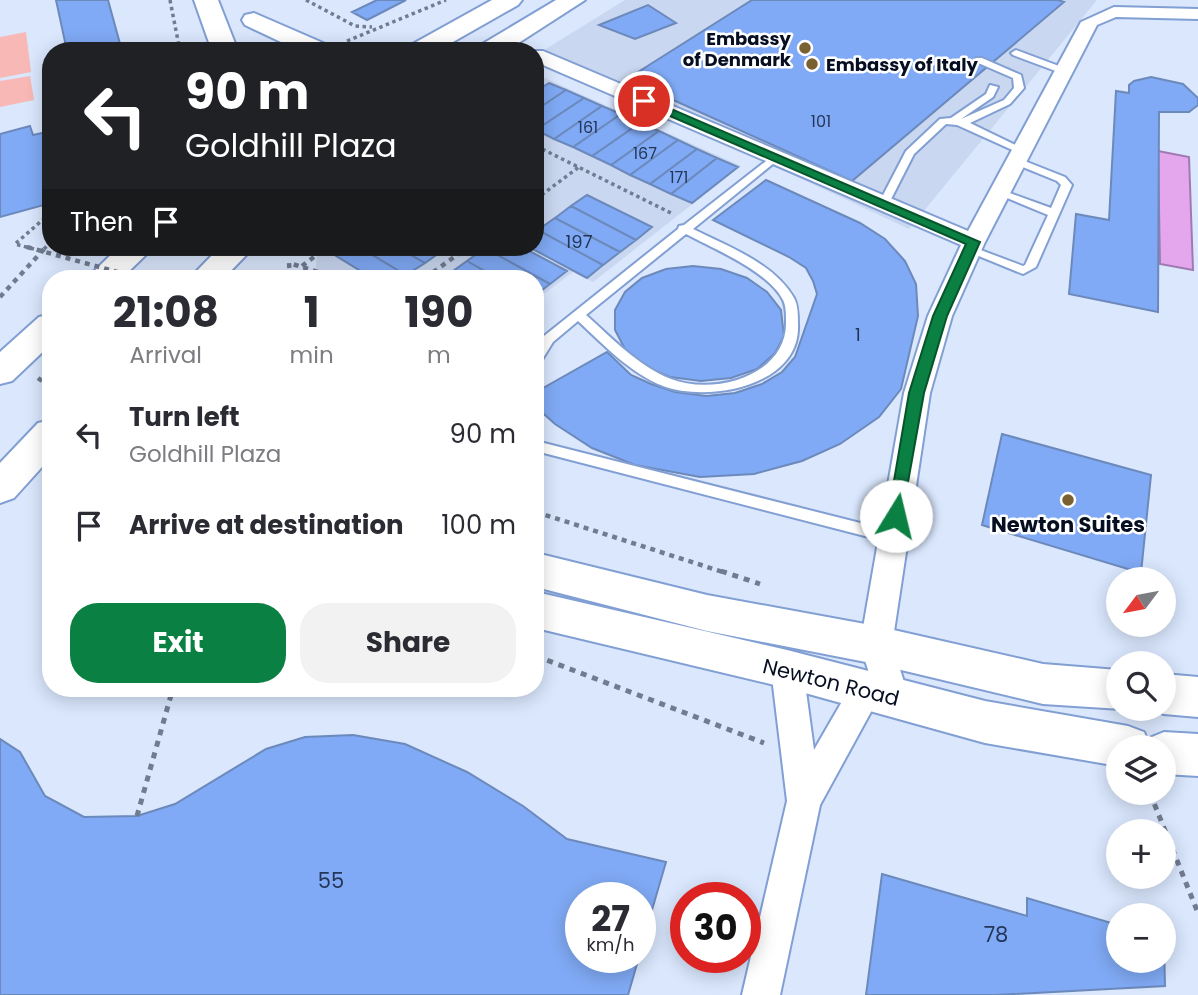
<!DOCTYPE html>
<meta charset="utf-8">
<style>
body{margin:0;font-family:Poppins,sans-serif;background:#f2f2f3;color:#2b2b33;height:100vh;display:flex;flex-direction:column;font-size:26px;white-space:nowrap}
*{box-sizing:border-box;margin:0}
p{font-size:23px;color:#7c7c81}
.icon{flex:none;width:38px;height:38px;fill:none;stroke:currentColor;stroke-width:2;stroke-linecap:round;stroke-linejoin:round}
.map{position:relative;flex:1;overflow:hidden}
.details{position:absolute;left:42px;top:270px;width:502px;height:427px;display:flex;flex-direction:column;background:#fff;border-radius:28px;box-shadow:0 4px 18px #0003}
.details>*{flex:none}
.guide{position:absolute;left:42px;top:42px;width:502px;height:214px;border-radius:28px;box-shadow:0 4px 18px #0003;background:#202124;color:#fff;overflow:hidden}
.needle{width:46px;rotate:238deg}
.buttons{position:absolute;left:1106px;top:567px;display:grid;gap:14px}
.buttons a{display:grid;place-items:center;width:70px;height:70px;border-radius:50%;background:#fff;box-shadow:0 4px 18px #0003;font-size:35px}
.speed{position:absolute;left:565px;top:882px;display:flex;gap:14px;font-size:35px;font-weight:700;text-align:center}
.speed>*{display:grid;place-content:center;width:91px;height:91px;border-radius:50%;background:#fff;box-shadow:0 4px 18px #0003;line-height:1}
.speed small{font-size:18px;font-weight:400}
.speed .limit{border:10px solid #d22;background:#fff;color:#111}
.pin{position:absolute;display:grid;place-items:center;width:60px;height:60px;color:#fff;margin:-30px;border:4px solid #fff;border-radius:50%;box-shadow:0 2px 7px #0007}
.me{position:absolute;width:77px;margin:-38px;rotate:9deg;stroke-linejoin:round;filter:drop-shadow(0 0 5px #0008)}
.turn{display:flex;align-items:center;gap:24px;height:147px;padding:0 28px;font-size:32px}
.turn .icon{width:91px;height:91px;stroke-width:2.5}
.turn b{display:block;font-size:49px;line-height:60px}
.then{display:flex;align-items:center;height:66px;padding:0 28px;background:#0003;gap:14px;font-size:26px}
.eta{display:flex;justify-content:space-evenly;align-items:center;height:119px;text-align:center}
.eta b{font-size:42px;font-weight:700;line-height:49px}
.action{display:flex;gap:14px;margin-top:auto;padding:14px 28px}
.action a{flex:1;height:80px;border-radius:28px;background:#0b8043;color:#fff;font-size:28px;font-weight:700;line-height:80px;text-align:center}
.action a+a{background:#f2f2f3;color:#2b2b33}
ul{padding:0;list-style:none}
li{display:flex;align-items:center;gap:21px;height:91px;padding:0 28px}
li div{flex:1}
li b{display:block;font-size:26px}
li em{font-style:normal}
.map>svg:first-child{display:block}
</style>
<div class="map">
<svg width="1198" height="995" viewBox="0 0 1198 995">
<rect width="100%" height="100%" fill="#dae7fd"/>
<path fill="#c9d7f0" d="M625,0H1097L909,229L536,55Z
M536,74L741,166L593,282L573,272L536,300V278H315L317,252L322,247H536Z"/>
<path fill="#f8b8b5" d="M26,32L31,72L0,78V37Z
M30,76L34,100L0,107V81Z"/>
<path fill="#e4a7ee" stroke="#a179b1" stroke-width="2" d="M1158,151L1189,157L1193,270L1160,264Z"/>
<path fill="#80aaf5" stroke="#6c89bb" stroke-width="2" d="M56,0H108L122,51H67Z
M377,0H406L367,20L352,12Z
M752,0H1058L1064,2L852,181L627,79Z
M648,5L676,23L635,39L599,25Z
M1151,77L1183,84L1198,98V105L1189,112H1159L1158,312L1069,294L1076,214L1109,220L1116,91L1129,93V85L1134,81Z
M549,83L566,90L536,110V91Z
M566,90L584,98L536,130V110Z
M584,98L602,106L554,139L536,130Z
M602,106L621,114L573,147L554,139Z
M621,114L640,123L592,156L573,147Z
M640,123L659,131L611,165L592,156Z
M30,126L33,135L51,131V203L0,217V134Z
M30,126L33,135L51,131V203L0,217V134Z
M659,131L678,140L630,175L611,165Z
M678,140L697,149L650,184L630,175Z
M697,149L717,158L671,194L650,184Z
M717,158L738,167L692,203L671,194Z
M766,180L860,223L885,239L905,261L916,284L918,316L901,389L879,417L840,444L802,461L754,474L700,477L635,465L592,448L555,424L536,407V392L607,352L631,375L651,384L675,392L706,396L735,393L762,384L782,372L795,357L817,294L813,281L806,268L789,257L713,220Z
M587,195L652,227L636,240L571,206Z
M571,206L636,240L620,252L555,218Z
M555,218L620,252L603,265L538,230Z
M538,230L603,265L587,278L529,247H536Z
M336,247H359L406,275L402,278H372L328,251Z
M359,247H397L425,263L406,275Z
M397,247H435L442,251L425,263Z
M487,247H522L567,271L550,284L485,248Z
M485,248L550,284L536,295V278H497L467,261Z
M467,261L497,278H456L449,274Z
M693,266L721,269L747,278L767,292L781,310L784,336L775,353L757,369L731,378L701,381L670,377L644,366L625,349L615,330V310L625,292L642,278L666,269Z
M1002,434L1151,475L1141,573L982,525Z
M353,735L405,744L467,772L523,806L567,839L666,862L640,951V898H581V957H639L628,995H0V739L20,752L45,796L84,817L137,816L175,804L266,749L305,737Z
M882,874L1027,916V898L1118,925V961H1164V943L1165,986L995,995H866Z"/>
<g fill="none" stroke-linecap="round" stroke-linejoin="round">
<g stroke="#819fd3" stroke-width="4">
<path id="lane" d="M1016,50L1067,69L1069,71L1061,73L1013,55L1011,53Z
M976,58H982L1021,75L1024,88L1010,104L970,123L1028,151L1023,154L1019,153L957,125L946,124L914,154L888,205H880L879,203L906,151L940,119L951,118L986,94L990,85L998,87L993,97L961,119L1004,100L1014,88L1013,78L976,62Z
M775,154L780,157L779,159L693,229C727,246 774,263 794,298C798,305 798,315 798,324C801,386 709,403 663,386C630,373 604,345 578,321L553,342L540,363L536,364V350L544,336L678,229L679,226L684,225ZM686,234C714,249 768,271 783,300C786,306 786,314 786,321C788,375 715,396 671,379C638,366 612,338 586,315Z
M1017,158L1065,177L1072,185L1036,267L1023,274L964,250L970,246L1023,266L1025,265L1048,215L995,193L1000,190L1004,191L1051,208L1061,185L1057,181L1013,163L1012,161Z
M536,441L892,531L897,533L899,537L897,541L892,543L536,451Z"/>
</g>
<g stroke="#819fd3" stroke-width="4">
<path id="street" d="M1114,7L1198,9V19L1116,17L1097,25L985,242L952,316L930,393L892,645L909,697L904,707L893,711L882,707L878,699L820,805L780,995H742L787,801L771,669L776,659L787,655L798,659L803,669L814,750L855,679L870,676L860,645L904,393L928,316L961,245L536,62V51H531H543L968,231L1081,22Z"/>
</g>
<g stroke="#819fd3" stroke-width="4">
<path id="primary" d="M194,0H218L238,51H212Z
M492,0H522L518,5L437,51H405L409,46Z
M556,0H585L506,51H475L479,46Z
M254,13L330,46L334,51H300L245,25L242,20L245,15Z
M119,247H154L122,278H87Z
M220,247H254L224,278H190Z
M51,314V344L12,381L0,384V352L39,317Z
M51,420V457L14,498L0,503V463L38,423Z
M536,553L707,595L876,626L1043,664L1118,670L1121,709L1043,704L876,664L707,631L536,587Z
M536,592L787,650L985,701L1128,726L1144,732L1147,739L1164,732L1198,734V776L1164,774V747H1118V766L985,743L787,688L536,628Z
M1164,674L1198,677V717L1164,714L1150,709H1164Z"/>
</g>
<path stroke="#717c91" stroke-width="3.5" stroke-dasharray="3.5 3.5" stroke-linecap="butt" d="M170,0L180,51
M306,0L355,26L372,27
M347,41L446,0
M536,146L673,214
M536,199L579,167
M44,249L51,242
M325,249L328,247
M466,249L469,247"/>
<path stroke="#717c91" stroke-width="4.5" stroke-dasharray="5 5" stroke-linecap="butt" d="M302,266L327,247
M290,278L289,263L337,278
M425,278L468,247
M0,297L46,247
M38,378L51,388
M536,512L726,573"/>
<path stroke="#717c91" stroke-width="5" stroke-dasharray="6 6" stroke-linecap="butt" d="M721,571L760,584
M536,656L764,743
M1150,793L1198,913
M137,816L173,688"/>
<use href="#lane" fill="#fff" fill-rule="evenodd"/>
<use href="#street" fill="#fff" fill-rule="evenodd"/>
<use href="#primary" fill="#fff" fill-rule="evenodd"/>
<path stroke="#717c91" stroke-width="3.5" stroke-dasharray="3.5 3.5" stroke-linecap="butt" d="M34,249L15,244L46,217L51,218"/>
<path stroke="#717c91" stroke-width="4.5" stroke-dasharray="5 5" stroke-linecap="butt" d="M27,247L139,278"/>
</g>
<path fill="#0b8043" stroke="#07532c" stroke-width="2" d="M640,99H648L980,242L947,316L924,393L901,521H890L888,516L909,393L933,316L966,244L640,103Z"/>
<g fill="#7a6132" stroke="#fff" stroke-width="2.5">
<circle cx="805" cy="48" r="7"/>
<circle cx="812" cy="64" r="7"/>
<circle cx="1068" cy="500" r="7"/>
</g>
<g text-anchor="middle" dominant-baseline="central" stroke-width="5" stroke-linejoin="round" paint-order="stroke">
<g font-size="16" fill="#243657">
<text x="821" y="121">101</text>
<text x="588" y="127">161</text>
<text x="645" y="153">167</text>
<text x="679" y="177">171</text>
</g>
<g font-size="18" font-weight="bold" fill="#060f22" stroke="#fff" text-anchor="end">
<text x="791" y="38">Embassy<tspan x="791" dy="21">of Denmark</tspan></text>
<text x="826" y="64" text-anchor="start">Embassy of Italy</text>
</g>
<g font-size="18" fill="#243657">
<text x="579" y="241">197</text>
<text x="858" y="334">1</text>
</g>
<g font-size="21" font-weight="bold" fill="#060f22" stroke="#fff">
<text x="1068" y="524">Newton Suites</text>
</g>
<g font-size="21" fill="#060f22" stroke="#fff">
<text transform="translate(831 682) rotate(14)">Newton Road</text>
</g>
<g font-size="21" fill="#243657">
<text x="331" y="880">55</text>
<text x="996" y="934">78</text>
</g>
</g>
</svg>
<div class="buttons">
<a><svg class="needle" viewBox="-14 -14 28 28"><path d="M0-13l5 13h-10z" fill="#e53935"/><path d="M0 13l5-13h-10z" fill="#7c7c81"/></svg></a>
<a><svg class="icon" aria-label="search" viewBox="0 0 24 24"><circle cx="10" cy="10" r="6"/><path d="M15 15l6 6"/></svg></a>
<a><svg class="icon" aria-label="layers" viewBox="0 0 24 24"><path d="M12 4l9 5-9 5-9-5zM3 14l9 5 9-5"/></svg></a>
<a>+</a>
<a>−</a>
</div>
<div class="speed"><div>27<small>km/h</small></div><div class="limit">30</div></div>
<div class="pin" style="left:644px;top:101px;background:#d93025"><svg class="icon" aria-label="arrive" viewBox="0 0 24 24"><path d="M6 21V4h12l-3 4 3 4H6"/></svg></div>
<svg class="me" style="left:896px;top:516px" viewBox="-20 -20 40 40"><circle r="19" fill="#fff"/><path d="M0-13L10 11 0 6-10 11z" fill="#0b8043"/></svg>
<div class="guide">
<div class="turn"><svg class="icon" aria-label="left" viewBox="0 0 24 24"><path d="M17 20v-9H6M10 6l-5 5 5 5"/></svg><div><b>90 m</b>Goldhill Plaza</div></div>
<div class="then">Then<svg class="icon" aria-label="arrive" viewBox="0 0 24 24"><path d="M6 21V4h12l-3 4 3 4H6"/></svg></div>
</div>
<section class="details">
<div class="eta">
<div><b>21:08</b><p>Arrival</p></div>
<div><b>1</b><p>min</p></div>
<div><b>190</b><p>m</p></div>
</div>
<ul>
<li><svg class="icon" aria-label="left" viewBox="0 0 24 24"><path d="M17 20v-9H6M10 6l-5 5 5 5"/></svg><div><b>Turn left</b><p>Goldhill Plaza</p></div><em>90 m</em></li>
<li><svg class="icon" aria-label="arrive" viewBox="0 0 24 24"><path d="M6 21V4h12l-3 4 3 4H6"/></svg><div><b>Arrive at destination</b></div><em>100 m</em></li>
</ul>
<div class="action"><a>Exit</a><a>Share</a></div>
</section>
</div>
